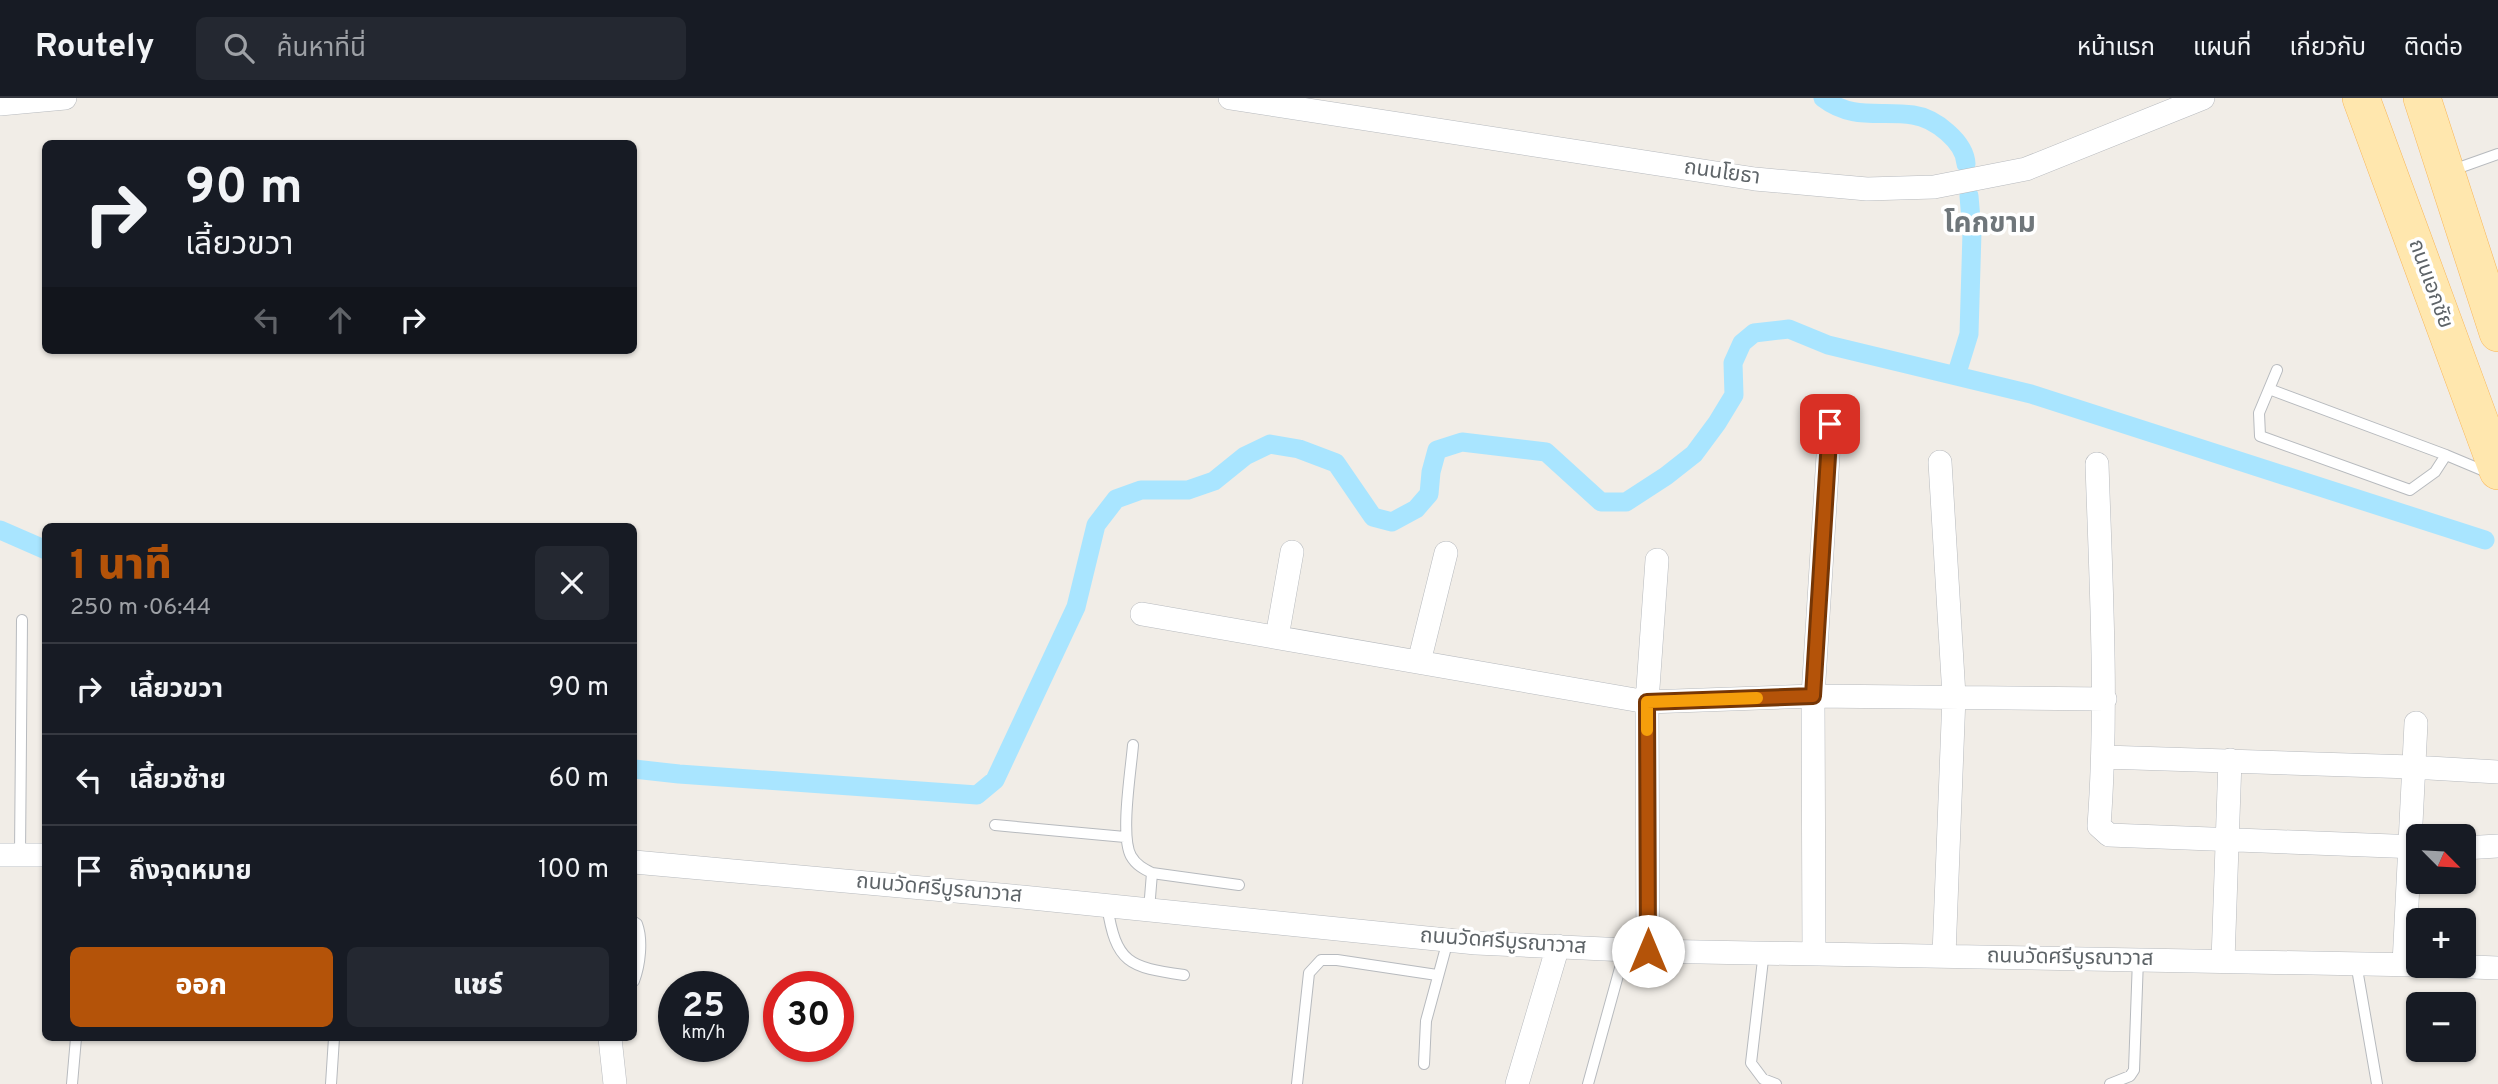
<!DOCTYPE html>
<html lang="th">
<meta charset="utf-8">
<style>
body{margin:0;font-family:Overpass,"Noto Sans Thai",sans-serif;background:#242831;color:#f1f3f6;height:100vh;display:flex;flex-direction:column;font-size:26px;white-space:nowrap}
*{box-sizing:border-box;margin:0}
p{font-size:23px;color:#9ea1a6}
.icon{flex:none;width:38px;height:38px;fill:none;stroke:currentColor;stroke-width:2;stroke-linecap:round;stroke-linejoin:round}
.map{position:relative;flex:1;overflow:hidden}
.details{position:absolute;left:42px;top:425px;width:595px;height:518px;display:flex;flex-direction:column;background:#171b24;border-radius:10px;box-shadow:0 2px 5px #0004}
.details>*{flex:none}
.hud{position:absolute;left:42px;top:42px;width:595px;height:214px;border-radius:10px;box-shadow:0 2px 5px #0004;background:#171b24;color:#f1f3f6;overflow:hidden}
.needle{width:46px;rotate:114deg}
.buttons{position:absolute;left:2406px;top:726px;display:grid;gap:14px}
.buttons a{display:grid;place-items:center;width:70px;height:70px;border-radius:10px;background:#171b24;box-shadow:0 2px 5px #0004;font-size:35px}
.speed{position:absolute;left:658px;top:873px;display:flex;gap:14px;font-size:35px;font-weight:700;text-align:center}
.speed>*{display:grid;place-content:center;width:91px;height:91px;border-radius:50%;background:#171b24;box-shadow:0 2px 5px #0004;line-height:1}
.speed small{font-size:18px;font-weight:400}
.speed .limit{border:10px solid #d22;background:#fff;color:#111}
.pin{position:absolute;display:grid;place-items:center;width:60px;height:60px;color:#fff;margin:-30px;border-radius:14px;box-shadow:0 4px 10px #0006}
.me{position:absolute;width:77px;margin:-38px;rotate:0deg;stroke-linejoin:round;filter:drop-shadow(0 0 5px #0008)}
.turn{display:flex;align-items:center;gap:24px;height:147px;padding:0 28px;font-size:32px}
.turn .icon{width:91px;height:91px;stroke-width:2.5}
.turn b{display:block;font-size:49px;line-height:60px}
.lanes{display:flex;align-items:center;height:66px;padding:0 28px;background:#0003;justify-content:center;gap:35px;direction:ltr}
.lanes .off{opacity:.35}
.round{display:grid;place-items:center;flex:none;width:74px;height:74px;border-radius:10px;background:#242831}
.head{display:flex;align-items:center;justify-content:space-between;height:119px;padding:0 28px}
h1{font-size:42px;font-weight:800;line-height:52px;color:#b45309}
.cta{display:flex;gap:14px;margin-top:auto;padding:14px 28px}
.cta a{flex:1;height:80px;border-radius:10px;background:#b45309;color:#fff;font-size:28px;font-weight:800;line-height:80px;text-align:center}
.cta a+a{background:#242831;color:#f1f3f6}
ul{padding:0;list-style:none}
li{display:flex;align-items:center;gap:21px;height:91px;padding:0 28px;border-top:2px solid #363941}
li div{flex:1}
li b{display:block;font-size:26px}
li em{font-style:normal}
header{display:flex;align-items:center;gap:42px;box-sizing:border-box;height:98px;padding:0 35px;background:#171b24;border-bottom:2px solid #363941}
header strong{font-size:33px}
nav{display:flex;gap:38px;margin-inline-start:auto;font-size:24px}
.search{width:490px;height:63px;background:#242831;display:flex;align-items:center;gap:18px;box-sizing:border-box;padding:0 24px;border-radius:10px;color:#9ea1a6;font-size:26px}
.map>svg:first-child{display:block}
</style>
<header>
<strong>Routely</strong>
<div class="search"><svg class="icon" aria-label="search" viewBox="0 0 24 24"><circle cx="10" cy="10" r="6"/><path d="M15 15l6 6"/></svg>ค้นหาที่นี่</div>
<nav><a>หน้าแรก</a><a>แผนที่</a><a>เกี่ยวกับ</a><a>ติดต่อ</a></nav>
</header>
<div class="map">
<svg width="2498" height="986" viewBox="0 0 2498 986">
<rect width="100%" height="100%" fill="#f1ede7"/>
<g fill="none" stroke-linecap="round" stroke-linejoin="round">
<path stroke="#a9e5ff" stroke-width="19" d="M1823,0C1853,23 1881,12 1913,17C1935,20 1965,44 1966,66
M1956,278L1969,236L1972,134L1969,98
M0,432L46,452
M634,671L679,676L977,697L995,682L1076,509L1096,427L1116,401L1141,392H1188L1214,383L1245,358L1270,346L1299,351L1336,365L1373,419L1392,424L1416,411L1429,396L1431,374L1437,352L1462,344L1546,354L1601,404H1626L1666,378L1694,356L1717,325L1734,297L1733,265L1742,245L1754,235L1789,231L1828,247L2031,296L2485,442"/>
<g stroke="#b7babe" stroke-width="12">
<path id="lane" d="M2450,73L2498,56
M2277,272L2259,315L2260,338L2410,392L2435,374L2446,357L2489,375
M2269,291L2446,357
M1133,647C1131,672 1120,738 1131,758C1136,767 1144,771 1152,775L1149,812
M995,727L1125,739
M20,757L22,522
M1152,775L1239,787
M1107,807C1116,866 1129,869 1184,877
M634,824L637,826C643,842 640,867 634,883
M1764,853L1751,965L1763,981L1776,986
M2356,865L2377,986
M1424,966L1426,923L1448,842
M72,986L76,940
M331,986L334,940
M1297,986L1309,875L1321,862H1337L1437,877
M1588,986L1625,852
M2110,986L2130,978L2134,972L2138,861"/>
</g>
<g stroke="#b7babe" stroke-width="24">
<path id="street" d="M1230,0L1755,81L1867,91L1934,89L2026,71L2203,0
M0,6L65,0
M1940,364L1954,598L1944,857
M2097,366C2101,487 2108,608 2099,728L2109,737L2418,749
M1142,516L1647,604L1813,598L2105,601
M1277,539L1292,454
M1419,564L1446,455
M2104,659L2412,669L2498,674
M2464,750L2498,748
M0,757H46
M634,764L1022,799L1476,845L1648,853L2418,867
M1648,853L1647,604L1657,462
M1814,855L1813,598L1830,326
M2223,863L2230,662
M2404,866L2416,625
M2447,868L2498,870
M610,940L615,986
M1517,986L1558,848"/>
</g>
<g stroke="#f9b658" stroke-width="38">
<path id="primary" d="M2361,0L2498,373
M2422,0L2498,235"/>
</g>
<use href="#lane" stroke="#fff" stroke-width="10"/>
<use href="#street" stroke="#fff" stroke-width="23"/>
<use href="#primary" stroke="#ffe7ae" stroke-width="37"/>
</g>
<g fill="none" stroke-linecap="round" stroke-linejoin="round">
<g stroke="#753606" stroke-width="18">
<path id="route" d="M1648,853L1647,604L1813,598L1830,326"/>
</g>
<use href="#route" stroke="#b45309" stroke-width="12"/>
<path stroke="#f59e0b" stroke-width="12" d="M1647,632V604L1757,600"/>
</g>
<g text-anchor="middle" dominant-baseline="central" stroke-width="7" stroke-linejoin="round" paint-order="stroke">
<g font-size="21" fill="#5e6468" stroke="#fff">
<text transform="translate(1722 75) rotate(8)">ถนนโยธา</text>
<text transform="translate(2430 186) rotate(70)">ถนนเอกชัย</text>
<text transform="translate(939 791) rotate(5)">ถนนวัดศรีบูรณาวาส</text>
<text transform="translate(1503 844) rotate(4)">ถนนวัดศรีบูรณาวาส</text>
<text transform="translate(2070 860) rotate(1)">ถนนวัดศรีบูรณาวาส</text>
</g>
<g font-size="28" font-weight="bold" fill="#6f767a" stroke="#fff">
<text x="1990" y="127">โคกขาม</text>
</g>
</g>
</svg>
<div class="buttons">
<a><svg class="needle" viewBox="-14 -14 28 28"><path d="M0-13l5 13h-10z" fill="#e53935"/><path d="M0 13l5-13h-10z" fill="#9ea1a6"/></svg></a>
<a>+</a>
<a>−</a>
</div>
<div class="speed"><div>25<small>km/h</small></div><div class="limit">30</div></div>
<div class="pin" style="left:1830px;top:326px;background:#d93025"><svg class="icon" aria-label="arrive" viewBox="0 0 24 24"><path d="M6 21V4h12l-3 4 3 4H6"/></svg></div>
<svg class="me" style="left:1648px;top:853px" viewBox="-20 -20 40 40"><circle r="19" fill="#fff"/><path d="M0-13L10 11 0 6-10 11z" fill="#b45309"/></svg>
<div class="hud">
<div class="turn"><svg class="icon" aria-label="right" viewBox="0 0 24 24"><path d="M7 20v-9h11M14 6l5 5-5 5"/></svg><div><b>90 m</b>เลี้ยวขวา</div></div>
<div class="lanes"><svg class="icon off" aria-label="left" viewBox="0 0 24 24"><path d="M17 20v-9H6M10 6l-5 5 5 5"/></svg><svg class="icon off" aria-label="ahead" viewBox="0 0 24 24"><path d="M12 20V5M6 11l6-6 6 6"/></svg><svg class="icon" aria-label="right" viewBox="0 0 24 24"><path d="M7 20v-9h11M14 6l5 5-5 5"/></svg></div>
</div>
<section class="details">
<div class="head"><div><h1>1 นาที</h1><p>250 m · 06:44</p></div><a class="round"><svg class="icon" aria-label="close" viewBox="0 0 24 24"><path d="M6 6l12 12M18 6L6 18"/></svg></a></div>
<ul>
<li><svg class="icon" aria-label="right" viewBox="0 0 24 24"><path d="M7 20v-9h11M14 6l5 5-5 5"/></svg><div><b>เลี้ยวขวา</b></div><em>90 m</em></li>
<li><svg class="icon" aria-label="left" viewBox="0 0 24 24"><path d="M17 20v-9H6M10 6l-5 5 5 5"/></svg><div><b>เลี้ยวซ้าย</b></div><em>60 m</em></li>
<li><svg class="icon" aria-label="arrive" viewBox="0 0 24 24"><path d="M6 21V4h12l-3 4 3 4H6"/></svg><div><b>ถึงจุดหมาย</b></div><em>100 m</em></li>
</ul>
<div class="cta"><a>ออก</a><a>แชร์</a></div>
</section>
</div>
